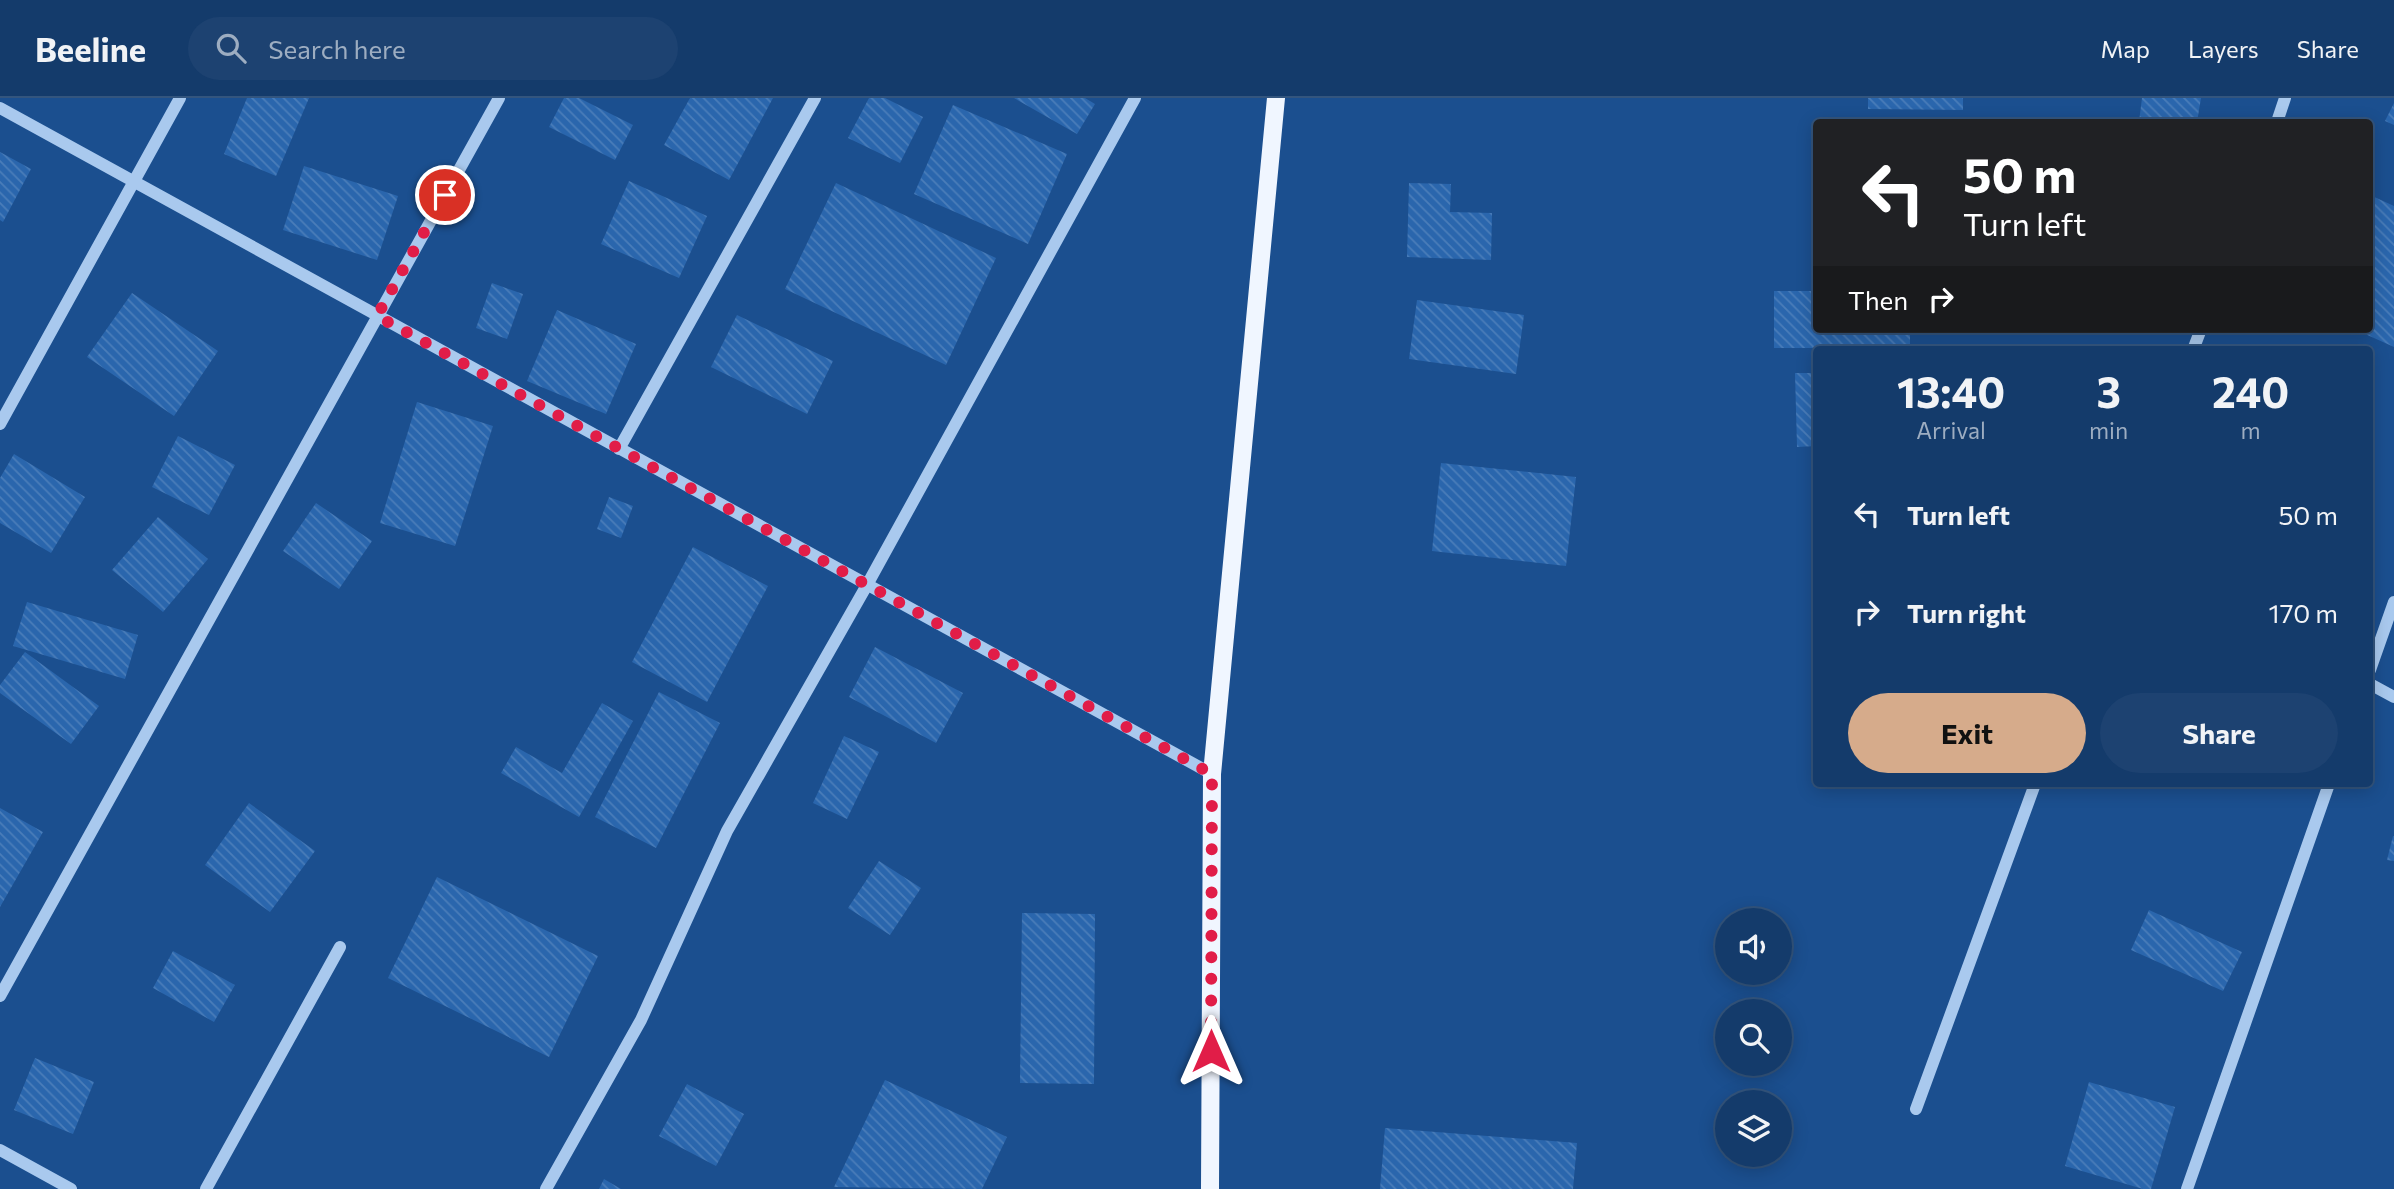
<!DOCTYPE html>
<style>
body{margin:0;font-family:Commissioner,sans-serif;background:#1d4271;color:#f1f3f6;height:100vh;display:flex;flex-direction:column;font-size:26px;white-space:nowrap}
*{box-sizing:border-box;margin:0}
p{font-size:23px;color:#9dadc1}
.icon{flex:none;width:38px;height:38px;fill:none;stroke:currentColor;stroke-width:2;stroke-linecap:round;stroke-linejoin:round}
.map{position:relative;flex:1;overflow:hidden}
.sheet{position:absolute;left:1813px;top:248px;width:560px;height:441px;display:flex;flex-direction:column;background:#143b6b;border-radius:7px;box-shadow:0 4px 18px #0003,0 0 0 2px #33557e}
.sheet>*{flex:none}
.top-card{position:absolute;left:1813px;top:21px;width:560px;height:214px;border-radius:7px;box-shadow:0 4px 18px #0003,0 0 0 2px #33557e;background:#202124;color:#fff;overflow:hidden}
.fabs{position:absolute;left:1715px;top:810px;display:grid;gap:14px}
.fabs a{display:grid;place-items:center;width:77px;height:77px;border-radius:50%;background:#143b6b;box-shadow:0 4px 18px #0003,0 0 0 2px #33557e;font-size:35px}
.pin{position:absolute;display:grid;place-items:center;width:60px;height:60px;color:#fff;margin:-30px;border:4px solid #fff;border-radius:50%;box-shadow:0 2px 7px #0007}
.me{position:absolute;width:77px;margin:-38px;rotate:0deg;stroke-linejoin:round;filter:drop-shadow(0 0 5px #0008)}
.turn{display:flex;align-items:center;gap:24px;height:147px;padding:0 35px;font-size:32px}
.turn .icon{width:91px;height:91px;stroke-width:2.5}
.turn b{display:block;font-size:49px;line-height:60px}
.then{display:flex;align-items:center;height:66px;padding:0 35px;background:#0003;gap:14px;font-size:26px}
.eta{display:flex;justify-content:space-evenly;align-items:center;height:119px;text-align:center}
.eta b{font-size:42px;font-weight:700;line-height:49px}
.button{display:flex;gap:14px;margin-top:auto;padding:14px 35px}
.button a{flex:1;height:80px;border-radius:42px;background:#d6ab8b;color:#111;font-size:28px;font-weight:700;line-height:80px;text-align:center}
.button a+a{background:#1d4271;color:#f1f3f6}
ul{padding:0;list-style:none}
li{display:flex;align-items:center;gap:21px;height:98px;padding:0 35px}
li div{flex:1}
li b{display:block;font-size:26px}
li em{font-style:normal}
header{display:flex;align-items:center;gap:42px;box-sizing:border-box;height:98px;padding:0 35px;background:#143b6b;border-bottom:2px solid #33557e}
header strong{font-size:33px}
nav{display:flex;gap:38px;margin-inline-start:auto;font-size:24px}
.search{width:490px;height:63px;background:#1d4271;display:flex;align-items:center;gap:18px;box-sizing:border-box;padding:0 24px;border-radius:38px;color:#9dadc1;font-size:26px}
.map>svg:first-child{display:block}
</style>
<header>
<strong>Beeline</strong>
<div class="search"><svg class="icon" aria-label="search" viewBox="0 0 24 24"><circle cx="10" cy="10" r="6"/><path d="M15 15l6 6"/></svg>Search here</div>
<nav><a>Map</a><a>Layers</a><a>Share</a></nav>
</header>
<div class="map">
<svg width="2394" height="1091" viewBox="0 0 2394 1091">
<defs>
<pattern id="building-back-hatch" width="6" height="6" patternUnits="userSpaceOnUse" patternTransform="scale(1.75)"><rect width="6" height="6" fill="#2a66ad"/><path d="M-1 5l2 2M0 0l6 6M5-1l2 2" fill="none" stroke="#4a7db9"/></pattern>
</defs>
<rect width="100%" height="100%" fill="#1b4f8f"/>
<path fill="url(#building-back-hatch)" d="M247,0H309L276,78L224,56Z
M564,0H579L633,27L615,62L549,29Z
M690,0H773L729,82L664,47Z
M869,0H885L923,19L900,65L848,40Z
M1014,0H1085L1095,6L1077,36Z
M1868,0H1963V12L1868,11Z
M2142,0H2201L2197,24H2139Z
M2394,5V27L2385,23Z
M953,7L1067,56L1028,146L914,96Z
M0,54L31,71L3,124L0,122Z
M304,68L398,98L377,162L283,132Z
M629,83L707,118L679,180L601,146Z
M836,85L996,160L946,267L785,191Z
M1409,85L1451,86L1450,114L1492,115L1491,162L1407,159Z
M2370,97L2394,108V249L2354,231H2370Z
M492,185L523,196L507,241L476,230Z
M1774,193H1816V231H1910V250H1774Z
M132,195L218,253L174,318L87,259Z
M1417,202L1524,217L1516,276L1409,261Z
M557,212L636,246L606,316L527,283Z
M737,217L833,263L807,316L711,269Z
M1795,275H1816V348L1797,349Z
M417,304L493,328L455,448L380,425Z
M178,338L235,367L209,417L152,389Z
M14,356L85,399L51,455L0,425V380Z
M1441,365L1576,379L1566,468L1432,453Z
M609,399L633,408L621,440L597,431Z
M316,405L372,443L339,491L283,453Z
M158,419L208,461L163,514L112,472Z
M693,449L768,488L707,604L632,564Z
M1816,487V539H1814L1812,488Z
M27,504L138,537L125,581L13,548Z
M875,549L963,595L936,645L849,599Z
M25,554L99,608L71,646L0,595V587Z
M659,594L720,625L656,750L595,719Z
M602,605L633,623L579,719L501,675L516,649L562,675Z
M844,638L879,654L847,721L813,705Z
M249,705L315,753L270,814L205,767Z
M0,710L43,734L0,809Z
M2393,738H2394V763L2387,762Z
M879,763L921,790L890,837L848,810Z
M437,779L598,858L549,959L388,880Z
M2149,812L2242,854L2223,893L2131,852Z
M1022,815L1095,816L1094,986L1020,985Z
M173,853L235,887L214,924L153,890Z
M35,960L94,984L73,1036L14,1012Z
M885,982L1007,1039L982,1091L834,1089Z
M2089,984L2175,1009L2151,1091H2143L2065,1068Z
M687,986L744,1016L716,1068L659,1038Z
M1385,1030L1577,1045L1573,1091H1380Z
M604,1081L621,1091H599Z"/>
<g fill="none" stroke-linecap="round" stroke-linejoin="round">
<path stroke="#a9c9ee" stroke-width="12" d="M0,10L1212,676
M2277,24L2285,0
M2193,252L2201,231
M0,326L180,0
M619,351L815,0
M2370,572L2394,504
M2370,586L2394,599
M0,898L499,0
M1916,1011L2035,686
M0,1052L71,1091
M206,1091L340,849
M546,1091L641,922L727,733L867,487L1135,0
M2187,1091L2329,686"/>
<path stroke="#f0f6ff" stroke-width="18" d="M1210,1091L1212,676L1276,0"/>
</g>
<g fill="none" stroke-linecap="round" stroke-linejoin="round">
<path stroke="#e11d48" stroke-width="12" stroke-dasharray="0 21.6" d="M445,97L377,218L1212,676L1211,953"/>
</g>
</svg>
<div class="fabs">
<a><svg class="icon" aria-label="sound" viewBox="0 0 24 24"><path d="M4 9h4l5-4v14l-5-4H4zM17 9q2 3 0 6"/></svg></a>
<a><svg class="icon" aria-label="search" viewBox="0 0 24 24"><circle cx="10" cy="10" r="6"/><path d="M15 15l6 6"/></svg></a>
<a><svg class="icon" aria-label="layers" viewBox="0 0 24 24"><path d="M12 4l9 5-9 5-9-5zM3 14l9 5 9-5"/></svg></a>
</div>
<div class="pin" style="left:445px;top:97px;background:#d93025"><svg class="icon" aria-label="arrive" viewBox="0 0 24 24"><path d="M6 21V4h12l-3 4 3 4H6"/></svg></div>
<svg class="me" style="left:1211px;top:953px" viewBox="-20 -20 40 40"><path d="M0-17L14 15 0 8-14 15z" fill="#e11d48" stroke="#fff" stroke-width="4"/></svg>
<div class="top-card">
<div class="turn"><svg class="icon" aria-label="left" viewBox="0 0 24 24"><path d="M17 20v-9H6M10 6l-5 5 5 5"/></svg><div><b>50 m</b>Turn left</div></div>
<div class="then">Then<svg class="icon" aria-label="right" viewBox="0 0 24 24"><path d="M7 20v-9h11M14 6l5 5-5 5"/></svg></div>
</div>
<section class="sheet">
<div class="eta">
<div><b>13:40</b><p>Arrival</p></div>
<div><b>3</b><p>min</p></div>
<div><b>240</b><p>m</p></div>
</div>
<ul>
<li><svg class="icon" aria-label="left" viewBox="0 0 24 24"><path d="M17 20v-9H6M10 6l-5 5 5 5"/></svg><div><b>Turn left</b></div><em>50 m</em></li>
<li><svg class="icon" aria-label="right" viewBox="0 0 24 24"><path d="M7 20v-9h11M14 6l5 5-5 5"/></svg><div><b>Turn right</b></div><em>170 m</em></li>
</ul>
<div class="button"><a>Exit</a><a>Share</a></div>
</section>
</div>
